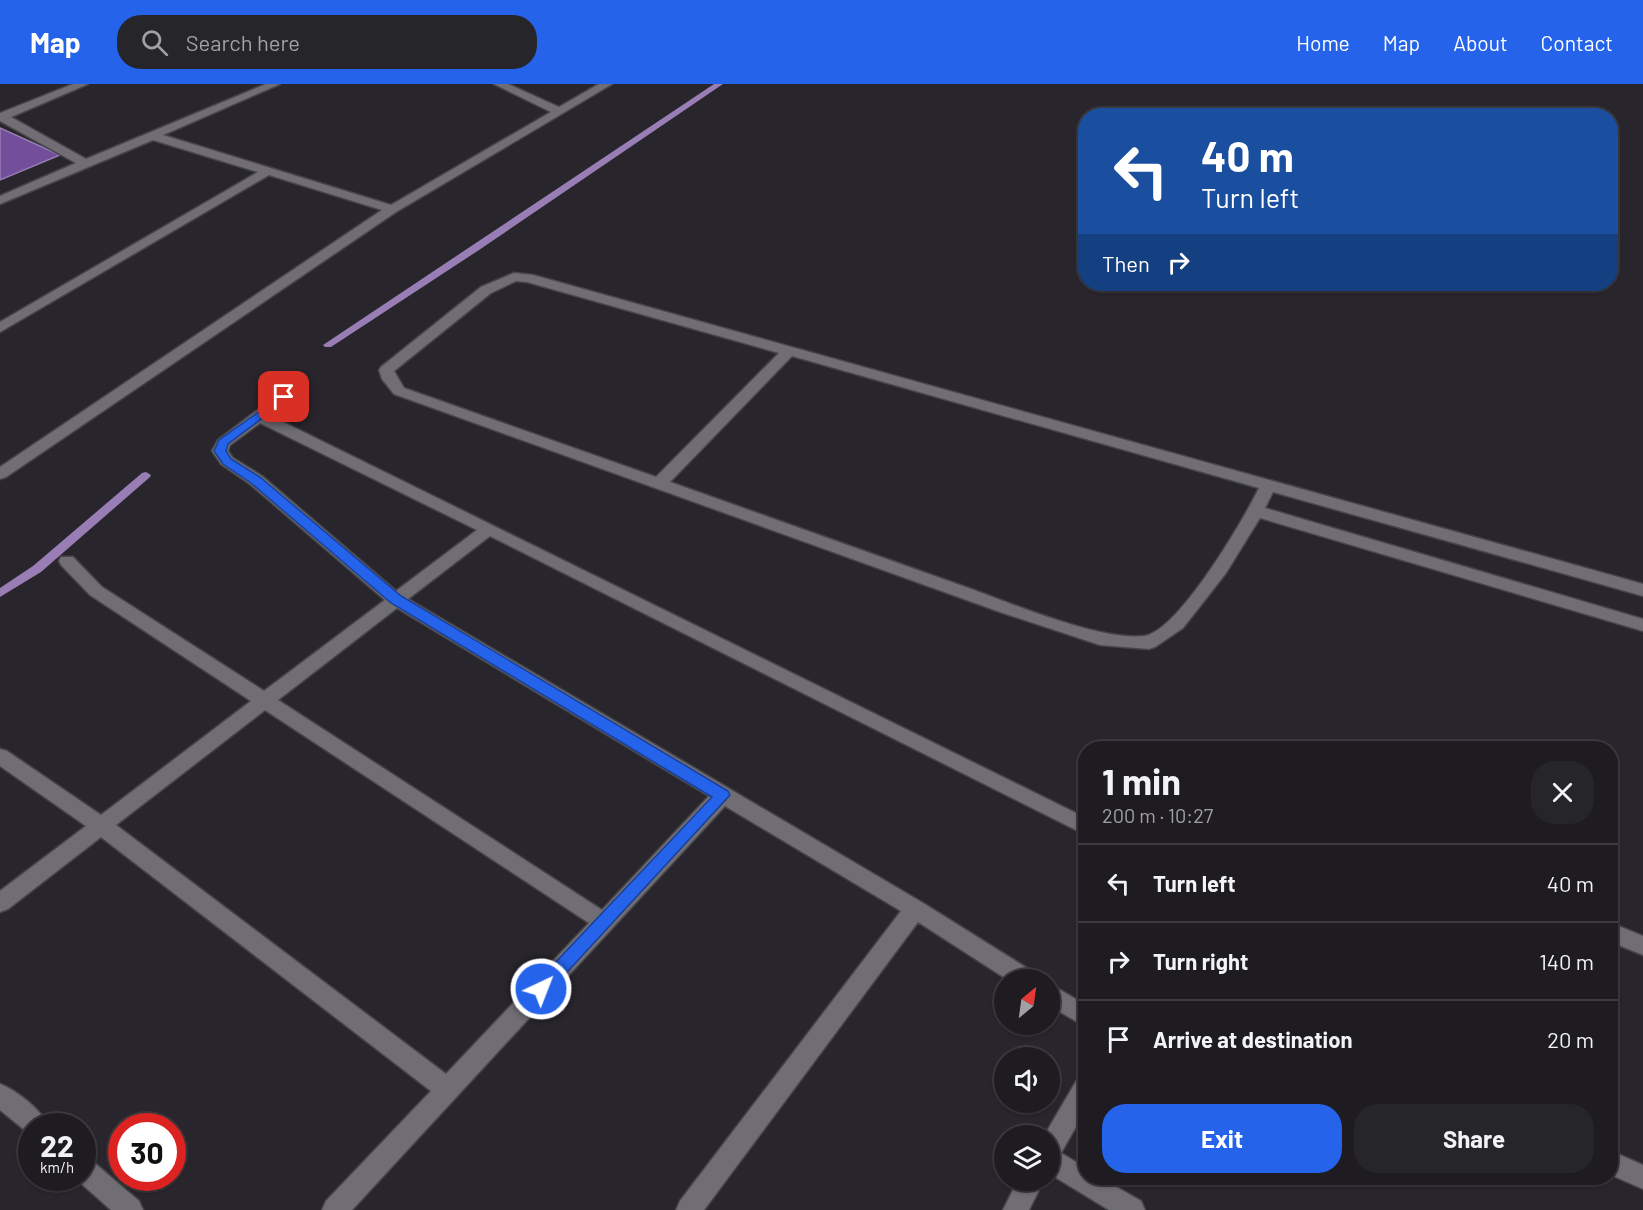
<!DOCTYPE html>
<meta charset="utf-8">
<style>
body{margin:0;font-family:Barlow,sans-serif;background:#26252a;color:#f1f3f6;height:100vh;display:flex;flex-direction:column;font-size:22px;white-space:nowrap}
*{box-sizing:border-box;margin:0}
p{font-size:20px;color:#a1a1a5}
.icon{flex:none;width:33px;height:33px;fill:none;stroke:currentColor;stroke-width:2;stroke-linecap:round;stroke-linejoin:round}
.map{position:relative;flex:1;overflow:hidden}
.details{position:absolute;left:1078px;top:657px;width:540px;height:444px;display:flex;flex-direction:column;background:#1e1c21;border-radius:24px;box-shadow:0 2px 4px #0004,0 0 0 2px #3c3a3f}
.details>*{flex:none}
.hud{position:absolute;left:1078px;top:24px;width:540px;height:183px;border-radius:24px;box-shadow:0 2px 4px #0004,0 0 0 2px #3c3a3f;background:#1a4fa0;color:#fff;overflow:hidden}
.needle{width:39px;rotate:29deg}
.tools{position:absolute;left:994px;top:885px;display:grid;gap:12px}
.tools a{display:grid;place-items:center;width:66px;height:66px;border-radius:50%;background:#1e1c21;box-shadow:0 2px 4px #0004,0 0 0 2px #3c3a3f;font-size:30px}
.speed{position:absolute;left:18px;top:1029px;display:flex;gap:12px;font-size:30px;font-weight:700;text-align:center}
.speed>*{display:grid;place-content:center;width:78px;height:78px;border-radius:50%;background:#1e1c21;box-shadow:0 2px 4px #0004,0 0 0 2px #3c3a3f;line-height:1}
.speed small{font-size:15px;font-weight:400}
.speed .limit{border:9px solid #d22;background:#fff;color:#111}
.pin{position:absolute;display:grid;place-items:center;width:51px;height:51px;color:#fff;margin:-26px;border-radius:12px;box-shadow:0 3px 9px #0006}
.me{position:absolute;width:66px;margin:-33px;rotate:43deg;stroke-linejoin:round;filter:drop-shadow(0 0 4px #0008)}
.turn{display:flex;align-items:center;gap:21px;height:126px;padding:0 24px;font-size:27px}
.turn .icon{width:78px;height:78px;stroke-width:2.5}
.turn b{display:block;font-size:42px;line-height:51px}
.then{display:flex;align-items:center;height:57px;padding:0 24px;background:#0003;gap:12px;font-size:22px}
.round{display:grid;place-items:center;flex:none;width:63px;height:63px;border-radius:24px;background:#26252a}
.overview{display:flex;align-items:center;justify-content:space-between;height:102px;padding:0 24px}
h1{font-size:36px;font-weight:700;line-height:45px}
.button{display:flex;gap:12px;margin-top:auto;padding:12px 24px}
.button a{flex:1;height:69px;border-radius:24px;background:#2563eb;color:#fff;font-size:24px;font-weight:700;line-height:69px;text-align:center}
.button a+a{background:#26252a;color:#f1f3f6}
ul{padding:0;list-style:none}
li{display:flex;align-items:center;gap:18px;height:78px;padding:0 24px;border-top:2px solid #3c3a3f}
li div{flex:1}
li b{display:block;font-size:22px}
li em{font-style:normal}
header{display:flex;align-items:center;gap:36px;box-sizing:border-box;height:84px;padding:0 30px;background:#2563eb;color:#fff}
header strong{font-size:28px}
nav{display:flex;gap:33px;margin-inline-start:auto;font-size:21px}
.search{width:420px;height:54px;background:#26252a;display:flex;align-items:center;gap:15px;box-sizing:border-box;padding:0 21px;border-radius:24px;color:#a1a1a5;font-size:22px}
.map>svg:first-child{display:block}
</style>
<header>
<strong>Map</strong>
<div class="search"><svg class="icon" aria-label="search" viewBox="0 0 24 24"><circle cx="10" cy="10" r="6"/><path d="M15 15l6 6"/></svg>Search here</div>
<nav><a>Home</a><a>Map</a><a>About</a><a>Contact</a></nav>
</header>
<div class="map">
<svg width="1643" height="1126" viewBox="0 0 1643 1126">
<rect width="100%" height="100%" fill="#28262c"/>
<path fill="#734e9b" stroke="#987eb5" stroke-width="1.5" d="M0,44L60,71L0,96Z"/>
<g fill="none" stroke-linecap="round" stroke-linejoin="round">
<path fill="#987eb5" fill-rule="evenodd" d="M714,0H723L479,166L331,263H325L323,261Z
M146,388L151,391L150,393L41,488L0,513V504L33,482L142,389Z"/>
<g stroke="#464549" stroke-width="3">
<path id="lane" d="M514,189L533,191L1643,500V512L1273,408L1265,424L1643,535V547L1260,434L1226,489L1183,544L1155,563L1149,565L1100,561L1000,528L394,310L382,295L379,286L381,283L481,203ZM516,197L527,198L779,269L656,393L404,304L394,287L491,209ZM792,272L1259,404C1244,435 1178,548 1144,552C1102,557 1015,521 974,506C873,470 771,434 670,398Z
M1611,839L1643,852V871L1611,858Z"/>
</g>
<g stroke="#464549" stroke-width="3">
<path id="street" d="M73,0H88L11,33L86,75L266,0H280L163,51L391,121L551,28L494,0H508L559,23L599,0H612L396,128L6,393L0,395V383L382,126L269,91L0,248V238L258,88L153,56L0,120V112L76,79L0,37V29Z
M297,299L304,303L302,306L269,331L1086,734V751L490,452L408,515L923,819L1035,889L1038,896H1008L918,838L704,1126H676L680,1117L901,827L725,722L352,1126H322L326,1117L431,1007L101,753L8,825L0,828V807L86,742L0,682V665L7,667L101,731L251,617L90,511L61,481L59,477L61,473H73L102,503L264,607L385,516L250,400L221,380L212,367L218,356L292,300ZM260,339L477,446L396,507L262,392L233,374L228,367L230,361ZM397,524L709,712L602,826L278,616ZM265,626L589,839L446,990L116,741Z
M1050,900L1086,921V943L1050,922Z
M1086,991V1025L1061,1069L1086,1084V1094H1101L1141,1117L1145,1126H1109L1050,1090V1052H1044L1078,994Z
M0,1000C16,1006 42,1026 48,1042H32V1052L0,1026Z
M1611,1067L1643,1081V1105L1611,1091Z
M82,1072L91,1076L139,1117L143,1126H111L75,1094H82Z
M1018,1096H1044L1029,1126H1003Z"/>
</g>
<use href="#lane" fill="#706e74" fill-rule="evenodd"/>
<use href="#street" fill="#706e74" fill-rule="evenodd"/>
</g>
<path fill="#2563eb" stroke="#184099" stroke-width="1.5" d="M284,310L290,313L288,315L228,360L226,367L231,375L260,393L401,512L728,707L730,711L547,910L541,913L535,910L533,905L535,900L712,713L391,519L251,399L223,380L214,367L219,356Z"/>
</svg>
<div class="tools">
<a><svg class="needle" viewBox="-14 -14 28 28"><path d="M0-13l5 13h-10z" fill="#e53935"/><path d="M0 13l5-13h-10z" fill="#a1a1a5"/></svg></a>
<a><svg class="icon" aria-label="sound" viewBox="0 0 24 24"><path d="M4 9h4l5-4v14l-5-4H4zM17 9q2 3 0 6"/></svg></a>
<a><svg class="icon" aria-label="layers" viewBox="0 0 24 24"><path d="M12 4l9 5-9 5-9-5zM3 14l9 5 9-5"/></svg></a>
</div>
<div class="speed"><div>22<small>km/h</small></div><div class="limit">30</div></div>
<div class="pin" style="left:284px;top:313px;background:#d93025"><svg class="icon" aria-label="arrive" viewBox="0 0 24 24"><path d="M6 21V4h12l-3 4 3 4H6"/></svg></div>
<svg class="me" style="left:541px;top:905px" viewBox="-20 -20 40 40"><circle r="17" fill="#2563eb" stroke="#fff" stroke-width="3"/><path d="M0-11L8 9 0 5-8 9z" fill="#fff"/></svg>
<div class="hud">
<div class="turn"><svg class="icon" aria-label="left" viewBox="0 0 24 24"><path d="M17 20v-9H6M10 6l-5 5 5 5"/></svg><div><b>40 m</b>Turn left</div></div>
<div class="then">Then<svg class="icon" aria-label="right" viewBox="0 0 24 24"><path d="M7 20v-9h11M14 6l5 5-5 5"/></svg></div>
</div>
<section class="details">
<div class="overview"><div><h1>1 min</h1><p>200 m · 10:27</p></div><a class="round"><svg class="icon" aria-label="close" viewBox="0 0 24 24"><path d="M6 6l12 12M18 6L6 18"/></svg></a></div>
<ul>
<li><svg class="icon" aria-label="left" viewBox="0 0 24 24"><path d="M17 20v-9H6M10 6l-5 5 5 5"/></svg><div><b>Turn left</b></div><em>40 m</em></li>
<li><svg class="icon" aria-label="right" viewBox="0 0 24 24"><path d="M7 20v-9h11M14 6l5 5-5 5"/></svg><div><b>Turn right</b></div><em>140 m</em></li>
<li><svg class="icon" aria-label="arrive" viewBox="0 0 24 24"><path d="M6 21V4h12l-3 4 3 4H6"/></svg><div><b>Arrive at destination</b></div><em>20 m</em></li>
</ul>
<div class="button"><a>Exit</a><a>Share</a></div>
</section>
</div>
